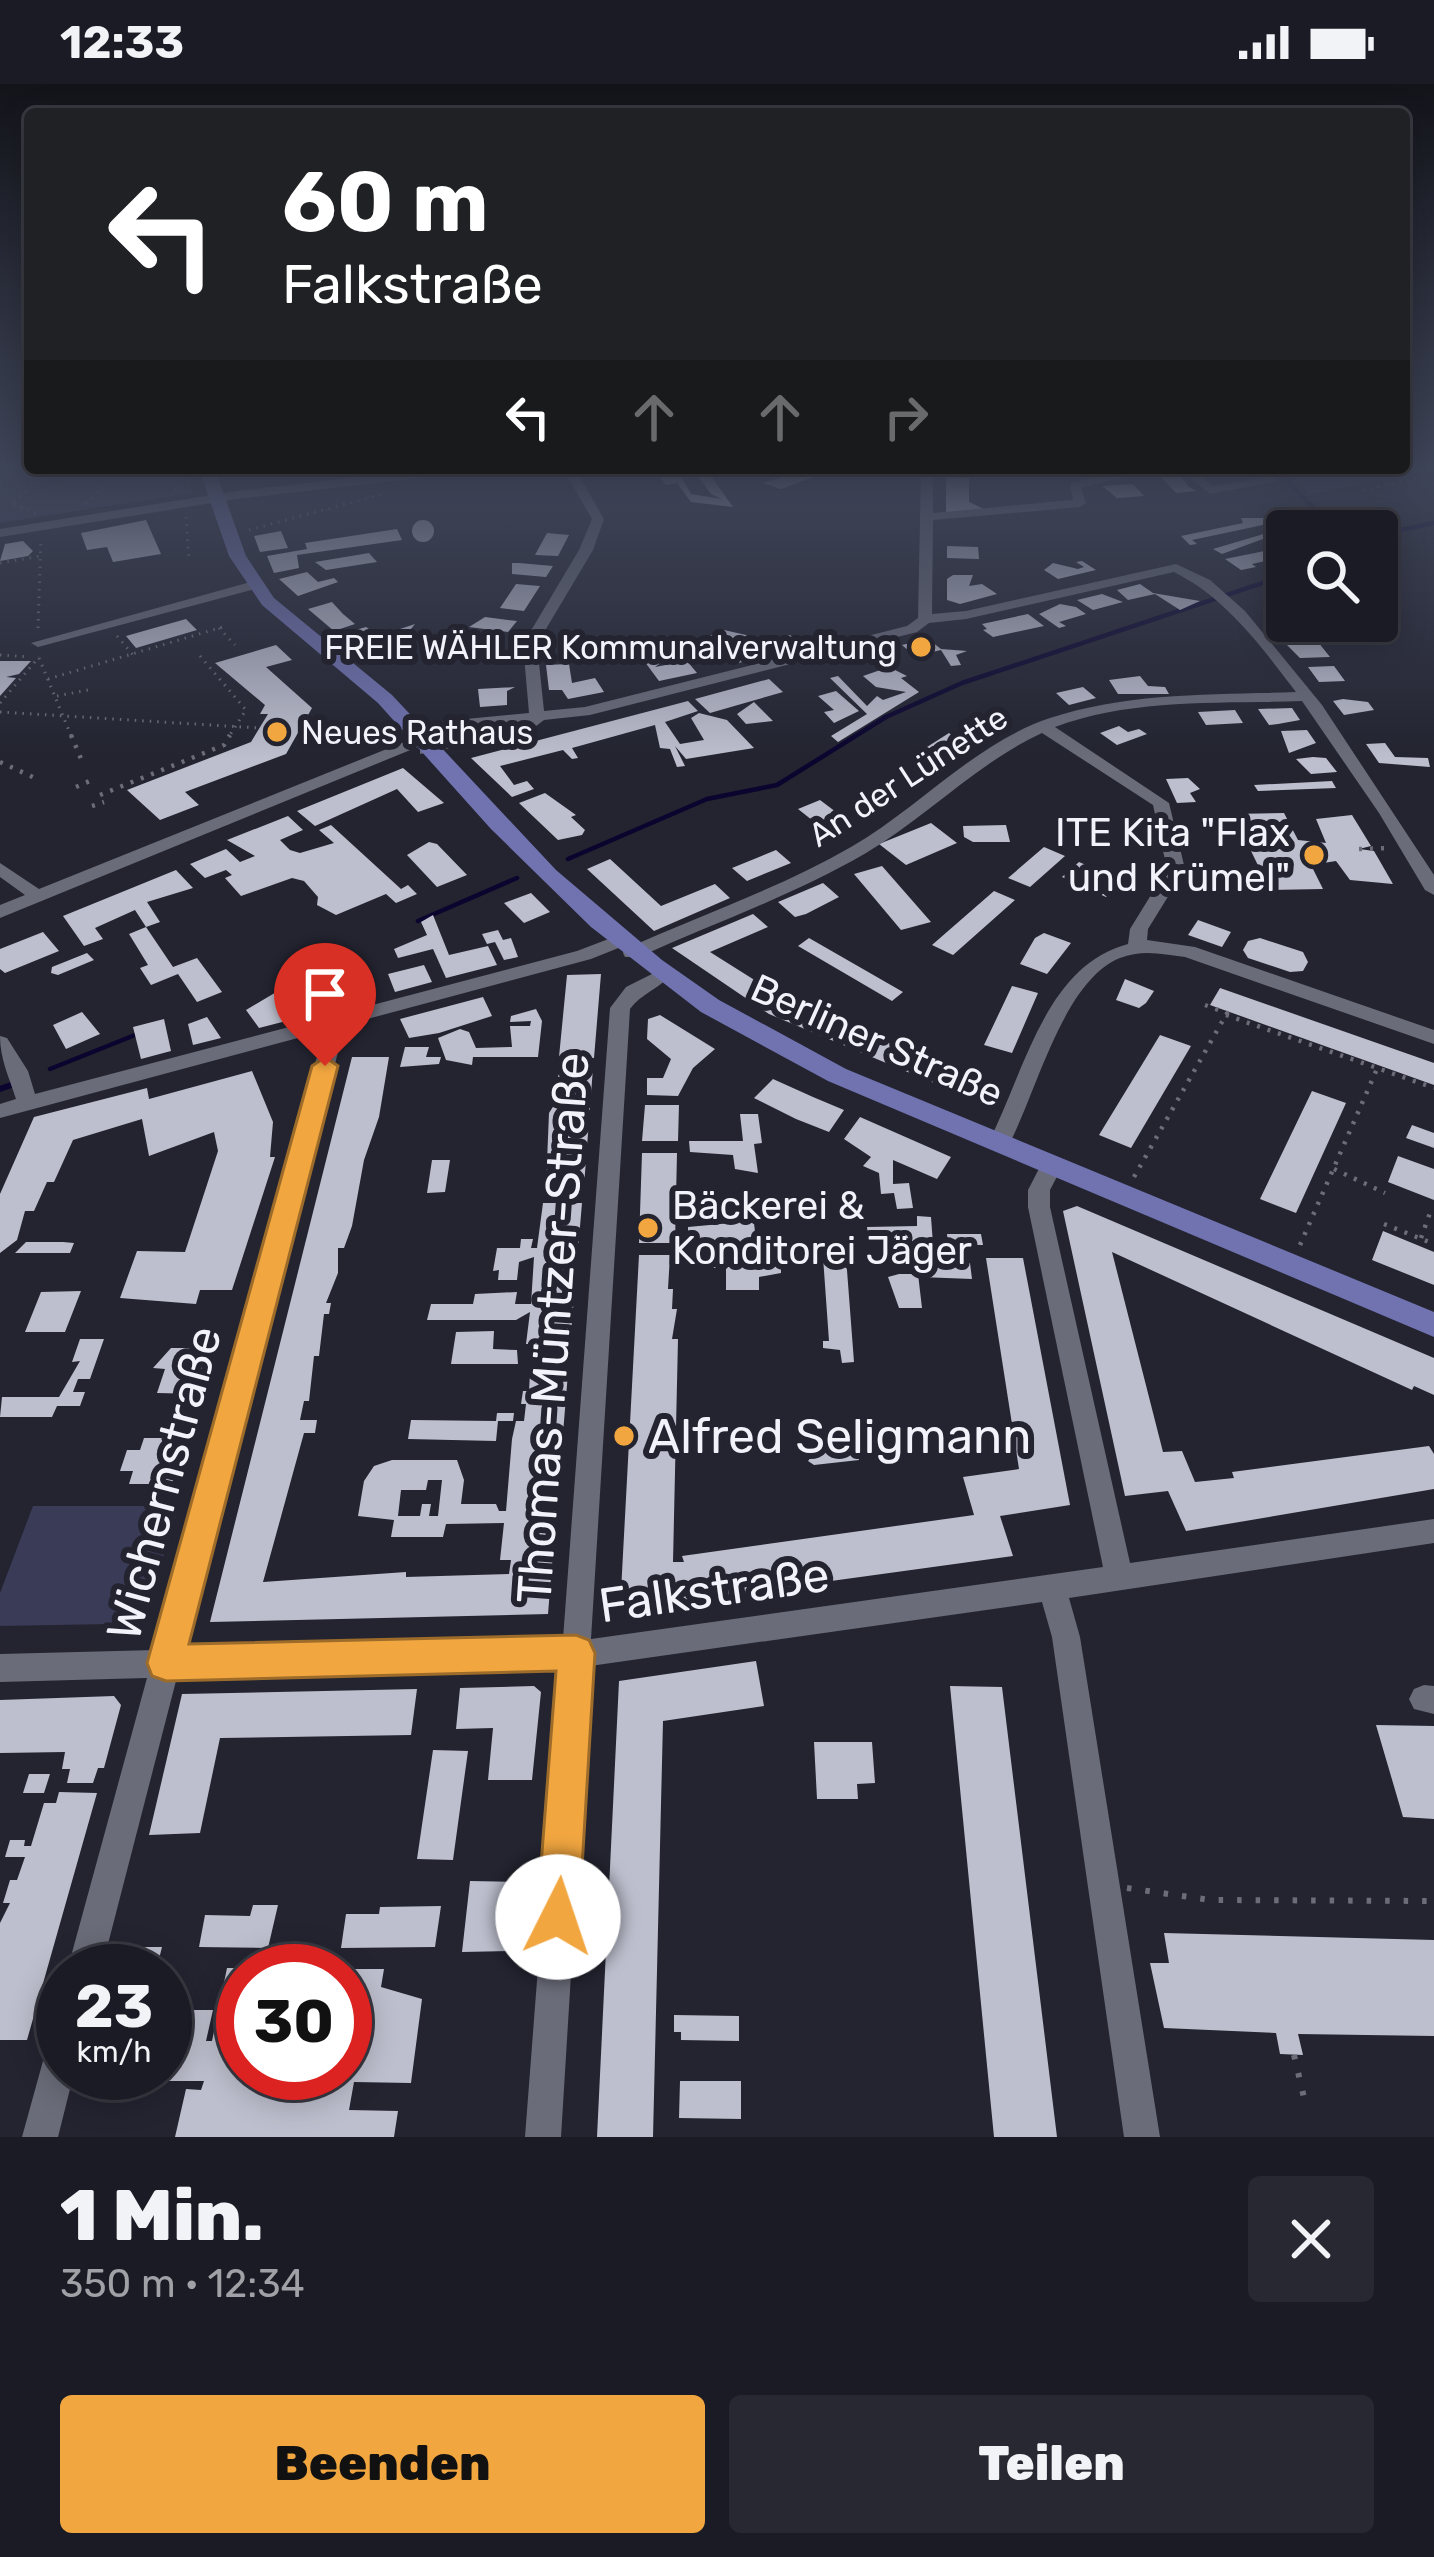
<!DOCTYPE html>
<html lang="de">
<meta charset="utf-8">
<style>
body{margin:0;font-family:Rubik,sans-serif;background:#272831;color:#f1f3f6;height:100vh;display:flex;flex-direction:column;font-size:45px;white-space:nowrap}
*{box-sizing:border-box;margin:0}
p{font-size:39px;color:#9fa1a6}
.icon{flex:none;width:66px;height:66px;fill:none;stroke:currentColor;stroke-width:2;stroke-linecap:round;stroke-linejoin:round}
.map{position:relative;height:2053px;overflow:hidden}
.drawer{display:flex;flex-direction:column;background:#1a1b24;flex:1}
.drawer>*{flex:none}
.hud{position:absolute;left:24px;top:24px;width:1386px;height:366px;border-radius:12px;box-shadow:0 6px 30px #0003,0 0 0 3px #383941;background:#202124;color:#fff;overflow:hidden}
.buttons{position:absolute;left:1266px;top:426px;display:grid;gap:24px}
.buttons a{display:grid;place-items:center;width:132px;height:132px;border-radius:12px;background:#1a1b24;box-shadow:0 6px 30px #0003,0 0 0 3px #383941;font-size:60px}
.speed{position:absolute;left:36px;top:1860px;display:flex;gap:24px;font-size:60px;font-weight:700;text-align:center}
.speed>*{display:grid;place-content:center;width:156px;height:156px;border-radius:50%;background:#1a1b24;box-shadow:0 6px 30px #0003,0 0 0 3px #383941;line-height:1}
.speed small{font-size:30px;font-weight:400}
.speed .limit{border:18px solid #d22;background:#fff;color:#111}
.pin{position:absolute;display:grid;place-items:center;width:102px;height:102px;color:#fff;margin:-123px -51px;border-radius:50% 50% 50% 0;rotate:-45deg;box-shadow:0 0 12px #0007}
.pin .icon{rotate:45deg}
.me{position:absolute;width:132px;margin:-66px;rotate:4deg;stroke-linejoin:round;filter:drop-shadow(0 0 9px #0008)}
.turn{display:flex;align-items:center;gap:42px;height:252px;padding:0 60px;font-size:54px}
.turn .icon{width:156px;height:156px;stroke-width:2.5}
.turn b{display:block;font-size:84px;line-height:102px}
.lanes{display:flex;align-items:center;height:114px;padding:0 60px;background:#0003;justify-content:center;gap:60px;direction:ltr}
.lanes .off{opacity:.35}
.round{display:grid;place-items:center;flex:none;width:126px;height:126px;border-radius:12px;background:#272831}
.head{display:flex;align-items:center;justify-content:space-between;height:204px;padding:0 60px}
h1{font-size:72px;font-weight:800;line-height:90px}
.cta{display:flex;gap:24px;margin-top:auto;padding:24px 60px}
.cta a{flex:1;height:138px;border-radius:12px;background:#f1a640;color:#111;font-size:48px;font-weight:800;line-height:138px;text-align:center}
.cta a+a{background:#272831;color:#f1f3f6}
.status{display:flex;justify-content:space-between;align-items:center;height:84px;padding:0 60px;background:#1a1b24;direction:ltr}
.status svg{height:33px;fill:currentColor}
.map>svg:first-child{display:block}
</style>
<div class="status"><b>12:33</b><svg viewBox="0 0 49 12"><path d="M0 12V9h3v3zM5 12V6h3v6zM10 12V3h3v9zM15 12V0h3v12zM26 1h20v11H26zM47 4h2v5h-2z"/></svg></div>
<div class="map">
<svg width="1434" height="2053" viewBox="0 0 1434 2053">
<rect width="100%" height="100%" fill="#232430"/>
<path fill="#393b57" d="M0,388H188L192,409L0,439Z
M1290,388H1425L1309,410Z
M33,1422H179L151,1512L111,1540L0,1542V1509Z"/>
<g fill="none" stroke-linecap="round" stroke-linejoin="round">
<path stroke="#0a042e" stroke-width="4.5" d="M1278,388L1336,447
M1377,451L1434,439
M568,775L707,715L777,701L886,633L962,599L1287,491
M418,837L517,794
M50,985L135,951"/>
<path stroke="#0a042e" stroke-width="6" d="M0,1005L14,1000"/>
</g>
<path fill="#bdbfce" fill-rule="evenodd" d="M669,388L681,392L691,410L722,415L711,410L695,388H708L733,423L691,418L677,399L666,401L658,390Z
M798,388L813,393L781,405L763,399Z
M1178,389L1189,403L1196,407L1176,409L1159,391Z
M946,393L969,394V418L984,425L946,429Z
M1133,400L1144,412L1117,414L1102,402Z
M1280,426L1314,430L1192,456L1197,460L1190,461L1181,452L1243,439L1241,434H1269L1265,431Z
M412 447a11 11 0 1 1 22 0a11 11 0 1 1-22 0Z
M146,436L161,470L113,478L107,463L87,466L81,449Z
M1290,442L1298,447H1287V472L1252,480L1256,483L1241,486L1225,475L1279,464L1281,458L1271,452L1222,470L1213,465Z
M397,445L402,456L297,471L299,484L274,489L267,472L307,465L305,459Z
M281,447L288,464L260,468L254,452Z
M547,449L569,451L558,472L535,471Z
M23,457L33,467L28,472L0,477L5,460Z
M947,462L978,463L979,475L947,474Z
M369,469L377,478L326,486L315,478Z
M1082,477L1096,486L1058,495L1044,486L1053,479L1078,485L1084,483L1076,478Z
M512,479H519L553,482L546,493L512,490Z
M307,488L318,498L334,494L338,498L298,512L279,495Z
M953,491H973L969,502L982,500L997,510L960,520L947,516V495Z
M516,500L540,502L524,527L500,524Z
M1140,500L1153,509L1200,517L1180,526L1155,510L1128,516L1117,506Z
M1102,510L1123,518L1093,526L1077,516Z
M332,518L343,530L355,540L334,547L308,525Z
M1060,520L1076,523L1086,530L1059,538L1066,542L1059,544L1039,530Z
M1028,530L1044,542L993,553L983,546L987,545L982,540Z
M485,533L517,537L508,548L469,543Z
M186,535L197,546L136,564L126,552Z
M415,540L407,550L377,559L392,572L372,580L338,551L366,543L379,552Z
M724,546L746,551L751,556L728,555L731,558L705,565L698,557Z
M790,551L804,563L738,579L720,569Z
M928,555L941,565L967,567L956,571L961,581L951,582L941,566L915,572L902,561Z
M1293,556L1318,558L1330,573L1300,574L1287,561Z
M276,561L292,576L266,583L312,624L286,670L185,708L199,721L160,736L127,706L251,658L268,630H260L265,621L215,579Z
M648,566L659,580L655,583L687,577L697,589L659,597L639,570Z
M0,577H31L19,590L6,593L16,594L0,612Z
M569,580L572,599L595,594L604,608L568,615L562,606H549L546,581Z
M1334,582L1345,597L1319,598L1308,583Z
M889,583L907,592L901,594L919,608L838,658L831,652L867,630L830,594L838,592L867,622L877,612L883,616L906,608L876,603L863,592Z
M1140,592L1148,602L1165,603L1169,610H1118L1109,596Z
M769,595L783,608L710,629L695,615Z
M515,603L507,607V621L480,623L478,605Z
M1083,603L1096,614L1069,621L1056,609Z
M836,607L859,627L834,639L824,628L834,626L818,612Z
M1343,615L1368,618L1374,626L1344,631L1333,617Z
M688,617L698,627L665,638L680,660L704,656L691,634L699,629L727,636L754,664L686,675L675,662L685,682L677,683L670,665L660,664L655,641L572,664L578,674L572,675L563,666L500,682L514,701L527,697L534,705L512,713L471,674Z
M754,618L773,637L746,640L737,630Z
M1292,624L1300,636L1278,640L1269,641L1258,625Z
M1235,626L1243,639L1206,641L1198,628Z
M1119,642L1128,648L1139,645L1147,650L1117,661L1100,649Z
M1307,646L1316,659L1289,669L1281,647Z
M949,649L970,665L954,676L927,663Z
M1385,659L1395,673L1428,674L1430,683L1379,679L1366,660Z
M1313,673L1326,674L1337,688L1311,690L1296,675Z
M403,684L444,719L418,728L397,705L315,742L297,727Z
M1188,694L1200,705L1190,709L1196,718L1177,719L1166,695Z
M1332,697L1336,704L1258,707L1254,701Z
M545,709L576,731L571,733L585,746L582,751L558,756L519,719Z
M820,716L840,731L817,740L798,725Z
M1284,729L1298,756L1326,759L1316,735L1352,731L1371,762L1359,765L1374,767L1393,800L1350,796L1336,777L1311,781L1323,805L1270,806L1233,730Z
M288,732L303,746L280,756L290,766L300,769L334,759L319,746L331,741L401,805L408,801L417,810L396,819L386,810L336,831L317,821L318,813L304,797L292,794L241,812L225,794L232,791L226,786L205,794L190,780L226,765L240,778L255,772L227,756Z
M931,739L957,759L906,781L879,760Z
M1006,741L1010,758H973L964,753L963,742Z
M429,758L437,760L467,791L437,803L407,771Z
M1044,763L1065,772L1030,803L1008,794Z
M776,766L791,779L747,797L732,784Z
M610,775L661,822L715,800L730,814L654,847L587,785Z
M1079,778L1123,797L1106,813L1062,793Z
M882,782L931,838L901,846L854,790Z
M176,786L193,804L147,818L160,838L146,843L135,826L95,844L103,855L84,862L63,832Z
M823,799L839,813L806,830L795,833L778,818Z
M994,807L1015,816L953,871L932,861Z
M531,809L550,828L524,839L504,819Z
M753,830L768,843L710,868L786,916L1001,1005L989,1022L769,930L672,864Z
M433,831L449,871L488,862L497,881L446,894L433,865L398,874L394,865L427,851L421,838Z
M1198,836L1231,848L1222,863L1188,851Z
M146,843L173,883L197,874L222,908L197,918L178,890L151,901L140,884L148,881L129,850Z
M498,846L503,856L511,854L518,873L504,876L495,858L487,860L482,850Z
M43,848L59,867L5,889L0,885V865Z
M1044,849L1071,859L1047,890L1020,880L1035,854Z
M809,854L903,908L892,917L798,862Z
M1260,854L1303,868L1308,878L1303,887L1290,888L1248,874L1243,866L1248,857Z
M87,869L94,876L58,891L51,889L52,883Z
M326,878L343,922L304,932L299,916L324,905L310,882Z
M424,881L432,898L395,908L388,890Z
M601,890L594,974L559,973L567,891Z
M1125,895L1154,907L1146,919L1139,924L1116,916Z
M1012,902L1038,909L1012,969L984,961Z
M1220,904L1434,979V1001L1210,921Z
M278,907L290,936L259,944L246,926Z
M483,913L492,932L439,949L409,954L400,935Z
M536,925L542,937L538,973H473L472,981L446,976L438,954L460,945L469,948L476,964L512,963L510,942H530L531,937L510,938L511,932Z
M82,928L100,950L66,965L53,941Z
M660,931L715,965L693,984L678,1012L647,1011V994H663L671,975L647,955L648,935Z
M207,933L221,954L193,961L188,940Z
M164,935L171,967L141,975L133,943Z
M1160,951L1191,962L1131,1064L1099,1051Z
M405,963H429L426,973H441L439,980L400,983Z
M352,973H389L379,1033L364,1076L352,1142L344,1164H338V1189L326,1219H331L329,1230H324L319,1272H314L309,1317H304L300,1336H317L315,1349H304L263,1498L406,1488V1493L509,1490L511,1476H500L504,1439L446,1440L443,1453H391L394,1436L358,1432L364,1397L374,1382L392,1376H457L464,1396L461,1420H496L499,1427H506L512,1355L516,1337H524L526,1320H521L523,1307H529L530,1289H568L548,1530L210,1538ZM428,1396H442L438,1432H429L431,1420H422L420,1432H398L401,1406H426Z
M561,984H593L584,1102H546L549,1029L558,1015V1006H553Z
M252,987L273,1038L270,1073H275L232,1206H200L196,1220L120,1214L137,1167L185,1168L218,1067L214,1048L149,1072L142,1035L73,1056L54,1098H47L34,1127H25L17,1156L0,1169V1110L34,1033L147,1004L149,1015Z
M773,995L813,1013L844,1026L829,1048L796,1035L754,1014Z
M1312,1007L1346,1019L1296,1129L1260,1115Z
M645,1021H679L678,1057H642Z
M740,1030H758L762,1059L754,1060L758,1089L735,1085L733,1071L690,1068L689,1057H743Z
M860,1033L951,1073L937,1095L893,1076V1100L909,1099L913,1124L897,1125L894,1109L881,1110L879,1089L863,1082L871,1073L844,1055Z
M1412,1041L1434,1049V1064L1406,1054Z
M642,1069H677L675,1159H639Z
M1398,1072L1434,1085V1116L1388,1098Z
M432,1076H450L445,1108L427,1109Z
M543,1119H582L570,1260H526L530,1228L516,1236H427L431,1220H473L475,1210L517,1208L515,1220H531L534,1173L519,1178L517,1196H498L499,1186L493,1187L497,1164H520L521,1155H533L531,1164H537Z
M1077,1122L1434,1274V1311L1414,1302L1412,1306L1112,1168L1163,1368L1182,1367L1195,1398L1234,1394L1232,1388L1429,1362L1434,1370V1405L1186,1447L1168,1407L1125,1412L1063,1127Z
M917,1132L931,1133L933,1160H869L867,1143L917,1142Z
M742,1138L754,1139L756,1157H781V1189L759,1193V1206H726V1184H711L704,1178L703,1166L688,1164V1143Z
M1383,1147L1434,1168V1201L1372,1176Z
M947,1150H981L983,1161H948Z
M26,1158H63L74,1159L70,1169H15Z
M822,1159L845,1160L854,1278L842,1279L840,1266L823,1264V1257H829Z
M639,1171H670L668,1205H673L672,1225H677L672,1255H678L673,1478H684L682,1472L974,1431L963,1393L1019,1385L986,1174H1023L1070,1421L1000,1432L1013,1472L620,1526Z
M918,1178L970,1179L972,1195L920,1193Z
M899,1190H918L922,1224H899L888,1193Z
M81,1207L65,1248H25L41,1208Z
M494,1247L493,1265L517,1266L518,1280H451L456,1248Z
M80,1255H104L90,1295H78L73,1308H85L80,1322H57L52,1333H0L2,1313H59L80,1277L72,1278Z
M171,1264H212L200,1310L157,1309L165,1285L153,1284Z
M497,1329H514L513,1337H498L496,1357L408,1355L411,1336L496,1337Z
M144,1354H186L172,1400H129L133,1387H120L127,1366H140Z
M855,1358L859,1376L814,1381L808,1377L820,1362Z
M756,1577L764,1622L663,1637L653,2053H597L619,1597Z
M534,1602L541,1608L532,1696H488L493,1644L456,1645L460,1604Z
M950,1602L1002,1603L1057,2053H994Z
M417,1605L411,1651L220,1654L200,1749L149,1751L182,1610Z
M114,1612L121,1621L104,1684H98L93,1699H67L70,1685H62L65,1668L0,1669V1616Z
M1376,1641L1434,1642V1735L1403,1733Z
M814,1658H872L875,1699L857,1700L858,1715H817Z
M433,1666L468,1667L453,1776L417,1775Z
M29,1690H50L44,1709H23Z
M59,1708L97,1709L27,1956H0V1839L10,1819H3L10,1796H17L25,1773H5L10,1756H25L24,1762H31L44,1719H56Z
M470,1797L518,1798L512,1867L462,1868Z
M253,1821H278L268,1864L199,1863L205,1831L250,1832Z
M441,1822L435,1863L341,1864L346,1830H379L380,1823Z
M1164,1849L1434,1856V1952L1298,1950L1303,1971L1280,1970L1276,1949L1164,1944L1150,1879H1169Z
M128,1863H162L156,1887H121Z
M227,1884H243V1989H345V1885H384L381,1903L422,1915L411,1999L354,1998L349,2026L398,2027L394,2053H175L186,2005L201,2006L204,1997H93L95,1989H165V1926H213L206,1957H212Z
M674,1931L739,1932V1957L681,1956V1948H674Z
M680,1997H741V2035L679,2034Z"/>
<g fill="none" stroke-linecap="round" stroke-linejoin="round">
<path stroke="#6c6d78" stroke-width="3" stroke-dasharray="1.5 6" stroke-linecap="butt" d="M0,397L10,388
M175,406L195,397
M1363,406L1434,391
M86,419L121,388
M36,429L11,419L52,388
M186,433L189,475
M249,446L383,410
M0,479L41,472
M38,544L41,454
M219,544L235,561
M117,552L133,571
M0,571L30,573
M200,572L246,626L228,654
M39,574L72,654
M48,595L226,542
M57,612L93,605
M0,619L39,573
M0,628L259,644
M298,646L385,653"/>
<path stroke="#6c6d78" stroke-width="4.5" stroke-dasharray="3 8" stroke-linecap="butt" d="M71,651L82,677
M362,651L385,653
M0,678L35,694
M76,703L92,696
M100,711L224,661L230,651
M92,722L104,718
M1359,765L1389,764
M1226,931L1434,1004
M1334,1085L1385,1109
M1134,1093L1227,929L1205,921
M1384,1140L1434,1160
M1421,1154L1431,1126
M1300,1161L1377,985"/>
<path stroke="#6c6d78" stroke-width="6" stroke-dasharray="4.5 14" stroke-linecap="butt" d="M1127,1804L1210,1816L1434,1817
M1294,1971L1305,2018"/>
<path fill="#6a6c79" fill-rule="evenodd" d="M405,388H442L436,392L237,415L0,453V445L237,407Z
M565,388H577L604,435L593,466L537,560L544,627L585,623L907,542L918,534L921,388H933V429L1073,416L1070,399L1121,388H1143L1081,404L1086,419L1080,423L933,436L932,530L966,527L1176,480L1210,496L1245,527L1322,621L1434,791V811L1425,806L1379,729L1302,617C1221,620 1132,614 1055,643L1169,719L1185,785L1148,845L1147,856L1195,863L1434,946V960L1185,873C1163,870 1142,865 1120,874C1062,897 1036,1012 1007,1064H991L988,1059C1024,991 1044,882 1128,860L1130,845L1167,785L1153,721L1042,649C977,679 927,733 866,769C794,811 714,839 639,873H625L623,869L625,865C701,831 780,804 851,763C919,724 975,659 1050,634C1129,608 1214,611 1296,608C1261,562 1226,514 1174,488L966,535L929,539L917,548L590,631L544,636L527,649L420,670V664L522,638L410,649L402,644L404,641L529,629L523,560L579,466L592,435Z
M1183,388H1196L1213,402L1272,393L1278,397L1210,410Z
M254,497L259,498V504L38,563L31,559Z
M419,652L427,657L425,660L0,834V821L25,811L0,793V779L39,805Z
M619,851L628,857L626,861L591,875L345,941L184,1565L563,1555L610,924L626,903L660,886L670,892C658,905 641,910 630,925L591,1555L1103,1483L1028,1123V1106L1044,1075H1060L1063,1081L1050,1106V1123L1130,1479L1434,1435V1459L1069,1514L1080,1553L1160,2053H1124L1052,1553L1042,1518L590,1582L561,2053H525L561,1583L177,1593L101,1887H67L147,1594L0,1598V1570L155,1566L324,947L0,1034V1020L16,1015C9,993 0,975 0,952L7,954L28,987L35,1010L577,867Z
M1424,1601L1434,1602V1630L1414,1625L1409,1615L1414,1605Z
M63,1949V1989H74L58,2053H22L46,1966L51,1954Z"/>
<path fill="#7173b1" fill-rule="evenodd" d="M200,388H216L246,472L274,514L392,611L556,786L662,876L719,916L846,985L1434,1228V1253L828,997L701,928L591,843L491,745L378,619L262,521L229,472Z"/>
</g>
<linearGradient id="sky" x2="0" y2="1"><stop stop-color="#13141a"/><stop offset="0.57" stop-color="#3f4559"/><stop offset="1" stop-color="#3f4559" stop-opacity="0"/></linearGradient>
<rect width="1434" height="675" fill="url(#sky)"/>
<path fill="#f1a640" stroke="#9d6c2a" stroke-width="3" d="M325,973L338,982L189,1560L576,1551L589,1556L595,1569L579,1833L573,1848L558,1854L543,1848L537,1833L556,1587L166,1597L152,1592L147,1579L312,982Z"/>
<g fill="#f1a640" stroke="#232430" stroke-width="4.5">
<circle cx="921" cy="563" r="12"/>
<circle cx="277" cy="648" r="12"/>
<circle cx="1314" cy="771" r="12"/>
<circle cx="648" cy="1144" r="12"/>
<circle cx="624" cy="1352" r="12"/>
</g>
<g text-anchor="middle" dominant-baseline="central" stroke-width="12" stroke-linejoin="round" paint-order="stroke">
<g font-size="33" fill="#f1f2fa" stroke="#232430" text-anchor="end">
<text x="897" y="563">FREIE WÄHLER Kommunalverwaltung</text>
<text x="301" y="648" text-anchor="start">Neues Rathaus</text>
</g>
<g font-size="33" fill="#f1f2fa" stroke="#232430">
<text transform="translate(908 692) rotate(-33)">An der Lünette</text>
</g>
<g font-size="39" fill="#f1f2fa" stroke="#232430" text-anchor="end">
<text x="1290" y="749">ITE Kita "Flax<tspan x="1290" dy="45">und Krümel"</tspan></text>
<text x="672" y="1122" text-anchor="start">Bäckerei &amp;<tspan x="672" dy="45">Konditorei Jäger</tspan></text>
</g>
<g font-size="39" fill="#f1f2fa" stroke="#232430">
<text transform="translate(877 957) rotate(24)">Berliner Straße</text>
</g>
<g font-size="48" fill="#f1f2fa" stroke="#232430">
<text transform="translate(553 1244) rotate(-86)">Thomas-Müntzer-Straße</text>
<text transform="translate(164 1399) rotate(-75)">Wichernstraße</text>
<text transform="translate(714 1506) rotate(-8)">Falkstraße</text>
</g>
<g font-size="48" fill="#f1f2fa" stroke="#232430" text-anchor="start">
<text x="648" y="1352">Alfred Seligmann</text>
</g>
</g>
</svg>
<div class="buttons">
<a><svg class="icon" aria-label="search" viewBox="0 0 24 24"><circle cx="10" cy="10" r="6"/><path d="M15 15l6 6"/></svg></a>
</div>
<div class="speed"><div>23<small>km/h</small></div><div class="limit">30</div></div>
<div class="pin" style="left:325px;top:982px;background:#d93025"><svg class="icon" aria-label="arrive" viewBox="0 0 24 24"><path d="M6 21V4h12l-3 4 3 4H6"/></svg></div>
<svg class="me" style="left:558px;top:1833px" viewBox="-20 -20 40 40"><circle r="19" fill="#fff"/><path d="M0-13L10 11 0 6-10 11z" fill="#f1a640"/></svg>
<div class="hud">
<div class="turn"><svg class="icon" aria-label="left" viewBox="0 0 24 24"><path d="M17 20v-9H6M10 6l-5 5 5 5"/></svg><div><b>60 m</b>Falkstraße</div></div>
<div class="lanes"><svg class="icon" aria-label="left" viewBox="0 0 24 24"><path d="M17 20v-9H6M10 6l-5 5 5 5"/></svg><svg class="icon off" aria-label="ahead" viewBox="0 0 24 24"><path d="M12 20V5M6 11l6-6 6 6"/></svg><svg class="icon off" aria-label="ahead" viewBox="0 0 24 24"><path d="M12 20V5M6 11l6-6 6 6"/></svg><svg class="icon off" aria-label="right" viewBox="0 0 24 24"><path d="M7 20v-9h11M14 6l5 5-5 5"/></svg></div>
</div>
</div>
<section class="drawer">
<div class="head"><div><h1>1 Min.</h1><p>350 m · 12:34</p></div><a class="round"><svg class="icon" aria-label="close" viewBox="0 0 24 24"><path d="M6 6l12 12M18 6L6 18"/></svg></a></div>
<div class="cta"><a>Beenden</a><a>Teilen</a></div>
</section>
